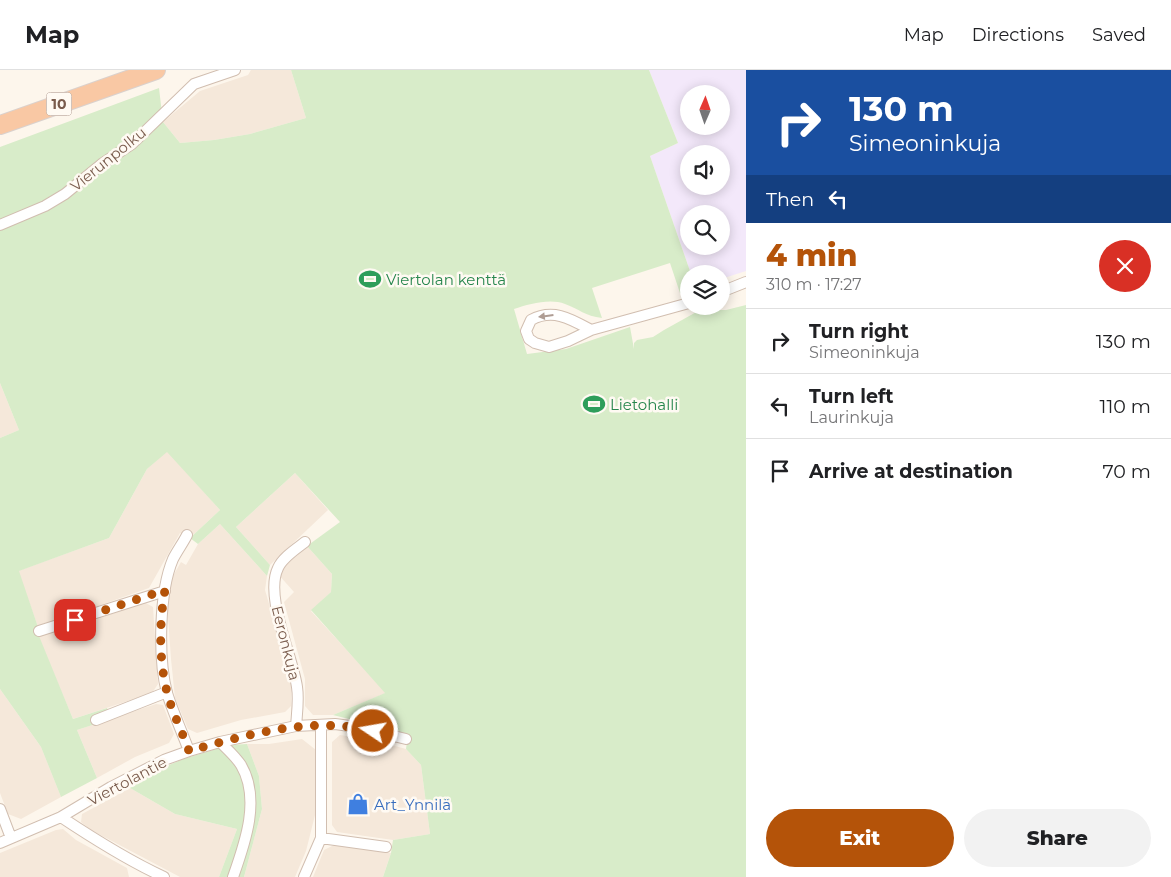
<!DOCTYPE html>
<meta charset="utf-8">
<style>
body{margin:0;font-family:Montserrat,sans-serif;background:#f2f2f2;color:#202124;height:100vh;display:flex;flex-direction:column;font-size:19px;white-space:nowrap}
*{box-sizing:border-box;margin:0}
p{font-size:16px;color:#757577}
.icon{flex:none;width:28px;height:28px;fill:none;stroke:currentColor;stroke-width:2;stroke-linecap:round;stroke-linejoin:round}
.map{position:relative;flex:1;overflow:hidden}
.side{display:flex;flex-direction:column;background:#fff;width:425px}
.side>*{flex:none}
.banner{background:#1a4fa0;color:#fff;overflow:hidden}
.needle{width:32px;rotate:2deg}
.buttons{position:absolute;left:680px;top:15px;display:grid;gap:10px}
.buttons a{display:grid;place-items:center;width:50px;height:50px;border-radius:50%;background:#fff;box-shadow:0 2px 12px #0003;font-size:25px}
.pin{position:absolute;display:grid;place-items:center;width:42px;height:42px;color:#fff;margin:-21px;border-radius:10px;box-shadow:0 2px 8px #0006}
.me{position:absolute;width:55px;margin:-28px;rotate:282deg;stroke-linejoin:round;filter:drop-shadow(0 0 4px #0008)}
.turn{display:flex;align-items:center;gap:18px;height:105px;padding:0 20px;font-size:22px}
.turn .icon{width:65px;height:65px;stroke-width:2.5}
.turn b{display:block;font-size:35px;line-height:42px}
.then{display:flex;align-items:center;height:48px;padding:0 20px;background:#0003;gap:10px;font-size:19px}
.round{display:grid;place-items:center;flex:none;width:52px;height:52px;border-radius:26px;background:#f2f2f2}
.headline{display:flex;align-items:center;justify-content:space-between;height:85px;padding:0 20px}
h1{font-size:30px;font-weight:800;line-height:38px;color:#b45309}
.cta{display:flex;gap:10px;margin-top:auto;padding:10px 20px}
.cta a{flex:1;height:58px;border-radius:30px;background:#b45309;color:#fff;font-size:20px;font-weight:800;line-height:58px;text-align:center}
.cta a+a{background:#f2f2f2;color:#202124}
ul{padding:0;list-style:none}
li{display:flex;align-items:center;gap:15px;height:65px;padding:0 20px;border-top:1px solid #e0e0e0}
li div{flex:1}
li b{display:block;font-size:19px}
li em{font-style:normal}
header{display:flex;align-items:center;gap:30px;box-sizing:border-box;height:70px;padding:0 25px;background:#fff;border-bottom:1px solid #e0e0e0}
header strong{font-size:24px}
nav{display:flex;gap:28px;margin-inline-start:auto;font-size:18px}
main{display:flex;flex:1;min-height:0}
.map>svg:first-child{display:block}
</style>
<header>
<strong>Map</strong>
<nav><a>Map</a><a>Directions</a><a>Saved</a></nav>
</header>
<main>
<div class="map">
<svg width="746" height="807" viewBox="0 0 746 807">
<rect width="100%" height="100%" fill="#fdf6ec"/>
<path fill="#f5e8da" d="M251,0H291L306,48L250,64L214,70L180,73L163,52L200,21L248,5Z
M0,313L19,360L0,368Z
M167,381L220,440L190,468L180,463L149,518L38,557L18,501L109,468L147,399Z
M295,403L328,440L270,495L236,457Z
M220,454L267,506L265,520L291,610V636L285,642L241,650L197,663L188,659L175,628L171,589L166,518L181,492L186,495L198,474Z
M307,476L332,504L331,522L311,541L386,623L333,645H313L305,636V609L284,532L294,522L277,503Z
M144,532L153,537L158,614L152,623L73,649L38,566L67,557H76Z
M0,619L41,677L61,727L21,749L8,744L0,723Z
M156,634L163,635L174,664L169,673L135,687L97,708L77,660Z
M340,665L377,671L406,679L421,695L430,764L393,770L337,762L332,755V672Z
M302,669L316,680V741L306,781L295,807H244L262,739L259,706L247,674H269Z
M130,718L175,744L237,759L219,807H180L91,760L81,752L82,744Z
M63,759L76,770L127,798L129,807H0V783L56,760Z
M334,775L391,783L383,807H313L324,780Z"/>
<path fill="#f3e8fa" fill-rule="evenodd" d="M649,0H746V201L721,209V204H691L650,86L678,73ZM689,24H721V56H689ZM689,84H721V116H689ZM689,144H721V176H689Z"/>
<path fill="#d8ecc9" d="M291,0H649L678,73L650,86L691,204H689V219L680,223L670,193L592,218L602,248C585,246 579,239 565,234C550,228 529,234 514,239L527,284L566,279L630,257L634,279V273L637,270L653,267L664,260L700,240H726L746,235V807H383L391,783L393,770L430,764L421,695L406,679L408,664L333,645L385,623L311,540L331,522L332,504L307,476L340,452L295,403L236,457L270,495L267,506L220,454L198,474L190,468L220,440L167,382L147,399L109,468L19,501L38,557H67L39,566L73,649L107,638L111,649L77,660L97,708L61,727L41,677L0,619V368L19,360L0,313V77L159,18L163,52L180,73L214,70L250,64L306,48Z
M247,674L259,706L262,739L244,807H219L237,759L175,744L130,718L137,709L183,689L230,675Z"/>
<g fill="none" stroke-linecap="round" stroke-linejoin="round">
<g stroke="#d1beb0" stroke-width="12">
<path id="minor" d="M0,155L45,136L65,124L103,93L132,74L194,14L235,0
M721,222L746,212
M591,260C571,249 553,238 531,250L526,261L529,269L535,273L549,277L568,271L591,260L689,233
M187,465C183,473 177,481 173,489C159,522 158,588 167,623C173,642 182,662 189,681
M39,561L165,521
M96,650L167,622
M296,656C297,643 299,630 297,617C293,587 264,526 278,498C282,488 296,479 305,472
M220,672C227,679 236,687 241,695C261,729 245,773 233,807
M0,739L11,768
M61,747C94,769 127,790 164,807
M321,768L386,777
M0,773L61,747L111,717L164,690L189,681L220,672L296,656L335,654L357,657L406,669
M304,807L321,768V655"/>
</g>
<g stroke="#dad1cd" stroke-width="20">
<path id="trunk" d="M0,55L156,0"/>
</g>
<use href="#minor" stroke="#fff" stroke-width="10"/>
<use href="#trunk" stroke="#f9c8a4" stroke-width="18"/>
</g>
<defs><path id="oneway-solid" d="M-6-.8H1V-3.2L6.5 0L1 3.2V.8H-6Z" transform="scale(1.25)"/></defs>
<use fill="#af9d94" href="#oneway-solid" transform="translate(546 246) rotate(173)"/>
<g fill="none" stroke-linecap="round" stroke-linejoin="round">
<path stroke="#b45309" stroke-width="9" stroke-dasharray="0 16.2" d="M75,550L165,520C159,553 159,590 167,622C172,642 182,661 189,681C249,664 312,646 373,661"/>
</g>
<defs>
<g id="stadium-bare" transform="scale(1.725)"><path d="M0-5a6.5 5 0 1 0 0 10a6.5 5 0 1 0 0-10ZM-3.5-1.8h7v3.6h-7Z" fill="#2e9e5b" stroke="#fffaf3" stroke-width="2.5" paint-order="stroke"/></g>
<g id="shop-bare" transform="scale(1.725)"><path d="M-5-2.5h2.3a2.7 3.5 0 0 1 5.4 0H5L5.5 6h-11ZM-1.5-2.5h3a1.5 2.3 0 0 0-3 0Z" fill="#3f7fe0" stroke="#fffaf3" stroke-width="2.5" paint-order="stroke"/></g>
</defs>
<g fill-rule="evenodd">
<use href="#stadium-bare" x="370" y="209"/>
<use href="#stadium-bare" x="594" y="334"/>
<use href="#shop-bare" x="358" y="734"/>
</g>
<g text-anchor="middle" dominant-baseline="central" stroke-width="5" stroke-linejoin="round" paint-order="stroke">
<rect fill="#fffaf3" stroke="#a28b7f" stroke-width="1" x="46.5" y="22.5" width="25" height="23" rx="4"/>
<g font-size="14" font-weight="bold" fill="#7a5c4d">
<text x="59" y="34">10</text>
</g>
<g font-size="15" fill="#7a5c4d" stroke="#fffaf3">
<text transform="translate(108 89) rotate(-39)">Vierunpolku</text>
<text transform="translate(286 573) rotate(76)">Eeronkuja</text>
<text transform="translate(127 711) rotate(-28)">Viertolantie</text>
</g>
<g font-size="15" fill="#27864d" stroke="#fffaf3" text-anchor="start">
<text x="386" y="209">Viertolan kenttä</text>
<text x="610" y="334">Lietohalli</text>
</g>
<g font-size="15" fill="#366cbe" stroke="#fffaf3" text-anchor="start">
<text x="374" y="734">Art_Ynnilä</text>
</g>
</g>
</svg>
<div class="buttons">
<a><svg class="needle" viewBox="-14 -14 28 28"><path d="M0-13l5 13h-10z" fill="#e53935"/><path d="M0 13l5-13h-10z" fill="#757577"/></svg></a>
<a><svg class="icon" aria-label="sound" viewBox="0 0 24 24"><path d="M4 9h4l5-4v14l-5-4H4zM17 9q2 3 0 6"/></svg></a>
<a><svg class="icon" aria-label="search" viewBox="0 0 24 24"><circle cx="10" cy="10" r="6"/><path d="M15 15l6 6"/></svg></a>
<a><svg class="icon" aria-label="layers" viewBox="0 0 24 24"><path d="M12 4l9 5-9 5-9-5zM3 14l9 5 9-5"/></svg></a>
</div>
<div class="pin" style="left:75px;top:550px;background:#d93025"><svg class="icon" aria-label="arrive" viewBox="0 0 24 24"><path d="M6 21V4h12l-3 4 3 4H6"/></svg></div>
<svg class="me" style="left:373px;top:661px" viewBox="-20 -20 40 40"><circle r="17" fill="#b45309" stroke="#fff" stroke-width="3"/><path d="M0-11L8 9 0 5-8 9z" fill="#fff"/></svg>
</div>
<section class="side">
<div class="banner">
<div class="turn"><svg class="icon" aria-label="right" viewBox="0 0 24 24"><path d="M7 20v-9h11M14 6l5 5-5 5"/></svg><div><b>130 m</b>Simeoninkuja</div></div>
<div class="then">Then<svg class="icon" aria-label="left" viewBox="0 0 24 24"><path d="M17 20v-9H6M10 6l-5 5 5 5"/></svg></div>
</div>
<div class="headline"><div><h1>4 min</h1><p>310 m · 17:27</p></div><a class="round" style="background:#d93025;color:#fff"><svg class="icon" aria-label="close" viewBox="0 0 24 24"><path d="M6 6l12 12M18 6L6 18"/></svg></a></div>
<ul>
<li><svg class="icon" aria-label="right" viewBox="0 0 24 24"><path d="M7 20v-9h11M14 6l5 5-5 5"/></svg><div><b>Turn right</b><p>Simeoninkuja</p></div><em>130 m</em></li>
<li><svg class="icon" aria-label="left" viewBox="0 0 24 24"><path d="M17 20v-9H6M10 6l-5 5 5 5"/></svg><div><b>Turn left</b><p>Laurinkuja</p></div><em>110 m</em></li>
<li><svg class="icon" aria-label="arrive" viewBox="0 0 24 24"><path d="M6 21V4h12l-3 4 3 4H6"/></svg><div><b>Arrive at destination</b></div><em>70 m</em></li>
</ul>
<div class="cta"><a>Exit</a><a>Share</a></div>
</section>
</main>
